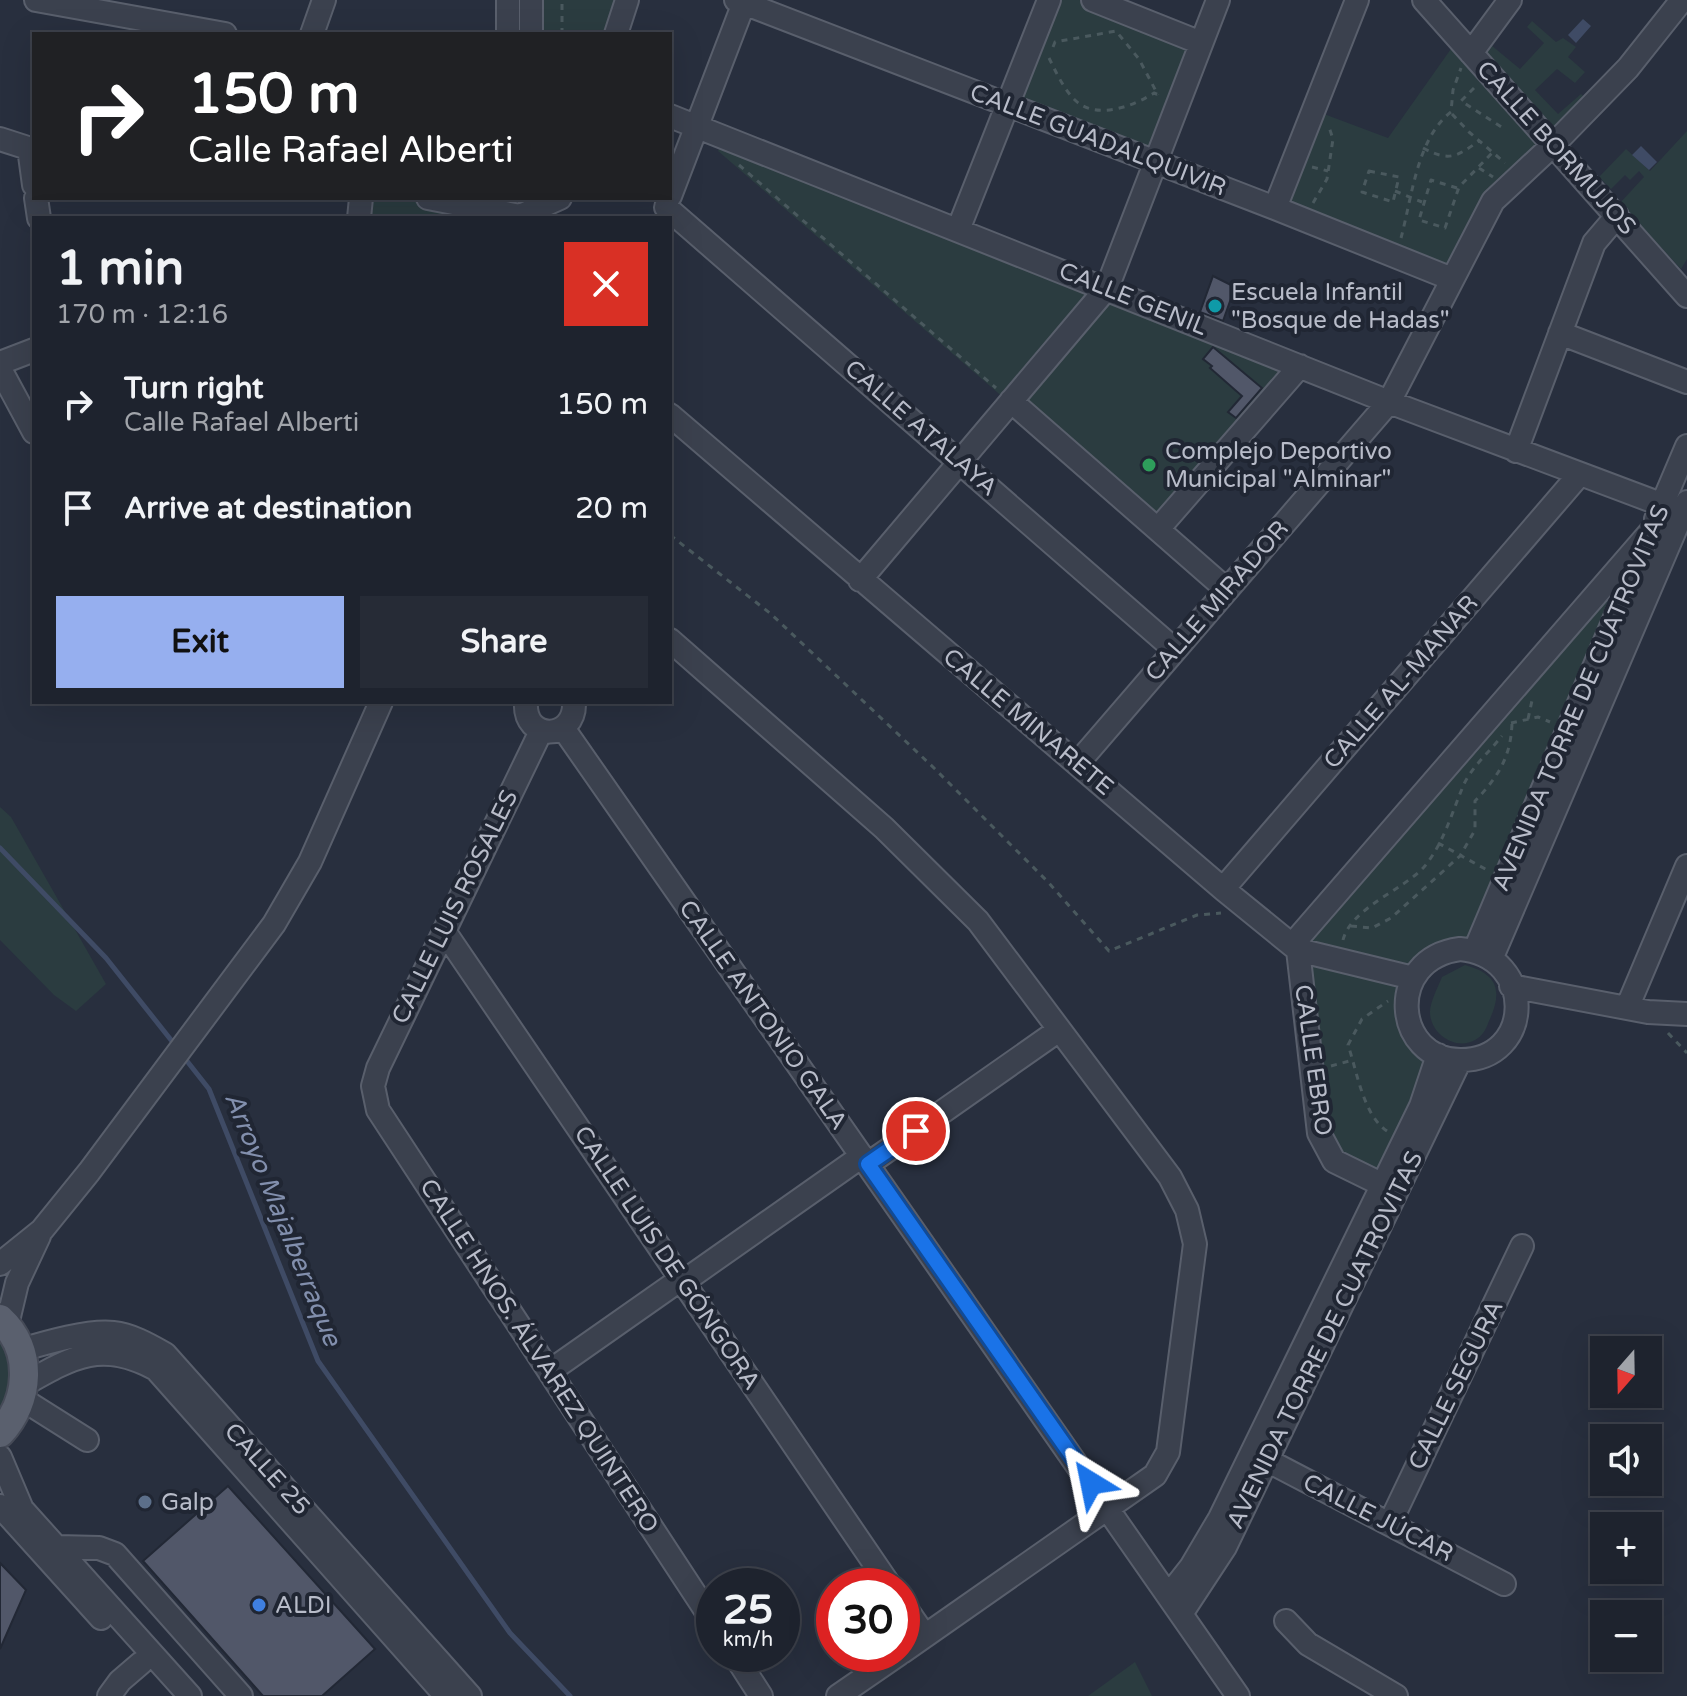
<!DOCTYPE html>
<meta charset="utf-8">
<style>
body{margin:0;font-family:"Varela Round",sans-serif;background:#262b36;color:#f1f3f6;height:100vh;display:flex;flex-direction:column;font-size:30px;white-space:nowrap}
*{box-sizing:border-box;margin:0}
p{font-size:26px;color:#a1a4aa}
.icon{flex:none;width:44px;height:44px;fill:none;stroke:currentColor;stroke-width:2;stroke-linecap:round;stroke-linejoin:round}
.map{position:relative;flex:1;overflow:hidden}
.panel{position:absolute;left:32px;top:216px;width:640px;height:488px;display:flex;flex-direction:column;background:#1e232e;border-radius:0px;box-shadow:0 8px 32px #0002,0 0 0 2px #3c404a}
.panel>*{flex:none}
.top-card{position:absolute;left:32px;top:32px;width:640px;height:168px;border-radius:0px;box-shadow:0 8px 32px #0002,0 0 0 2px #3c404a;background:#202124;color:#fff;overflow:hidden}
.needle{width:52px;rotate:200deg}
.controls{position:absolute;left:1590px;top:1336px;display:grid;gap:16px}
.controls a{display:grid;place-items:center;width:72px;height:72px;border-radius:0px;background:#1e232e;box-shadow:0 8px 32px #0002,0 0 0 2px #3c404a;font-size:40px}
.speed{position:absolute;left:696px;top:1568px;display:flex;gap:16px;font-size:40px;font-weight:700;text-align:center}
.speed>*{display:grid;place-content:center;width:104px;height:104px;border-radius:50%;background:#1e232e;box-shadow:0 8px 32px #0002,0 0 0 2px #3c404a;line-height:1}
.speed small{font-size:20px;font-weight:400}
.speed .limit{border:12px solid #d22;background:#fff;color:#111}
.pin{position:absolute;display:grid;place-items:center;width:68px;height:68px;color:#fff;margin:-34px;border:4px solid #fff;border-radius:50%;box-shadow:0 2px 8px #0007}
.me{position:absolute;width:88px;margin:-44px;rotate:325deg;stroke-linejoin:round;filter:drop-shadow(0 0 6px #0008)}
.turn{display:flex;align-items:center;gap:28px;height:168px;padding:0 24px;font-size:36px}
.turn .icon{width:104px;height:104px;stroke-width:2.5}
.turn b{display:block;font-size:56px;line-height:68px}
.round{display:grid;place-items:center;flex:none;width:84px;height:84px;border-radius:0px;background:#262b36}
.headline{display:flex;align-items:center;justify-content:space-between;height:136px;padding:0 24px}
h1{font-size:48px;font-weight:800;line-height:60px}
.action{display:flex;gap:16px;margin-top:auto;padding:16px 24px}
.action a{flex:1;height:92px;border-radius:0px;background:#96afef;color:#111;font-size:32px;font-weight:800;line-height:92px;text-align:center}
.action a+a{background:#262b36;color:#f1f3f6}
ul{padding:0;list-style:none}
li{display:flex;align-items:center;gap:24px;height:104px;padding:0 24px}
li div{flex:1}
li b{display:block;font-size:30px}
li em{font-style:normal}
.map>svg:first-child{display:block}
</style>
<div class="map">
<svg width="1687" height="1696" viewBox="0 0 1687 1696">
<rect width="100%" height="100%" fill="#282f3e"/>
<path fill="#2b3c40" d="M531,0H627L616,34H531Z
M1049,0H1093L1201,43L1154,161L1007,104Z
M1532,21L1556,42L1563,38L1576,47L1568,57L1585,72L1575,83L1557,69L1535,90L1558,114L1581,94L1589,101L1556,130L1486,53L1491,45L1520,69L1544,43L1527,27Z
M1458,39L1554,144L1493,201L1452,279L1280,207L1324,114L1388,138Z
M1687,131V259L1681,269L1620,203L1644,177L1639,171L1630,180L1625,175L1611,189L1599,177L1626,149L1650,171Z
M720,148L1090,295L1005,399L718,151Z
M361,198H428L520,218H359Z
M1107,288L1300,366L1158,529L1011,401Z
M1652,530L1475,950L1446,951L1406,1004L1438,1055L1383,1185L1334,1161L1298,950Z
M0,807L11,817L106,984L76,1011L54,995L0,940Z
M1465,965C1498,974 1503,991 1489,1021C1486,1029 1483,1036 1475,1040C1456,1051 1430,1034 1430,1012C1430,1002 1438,987 1442,977Z
M0,1336C15,1371 16,1377 0,1412Z
M1135,1662L1152,1696H1088Z"/>
<path fill="#3f4b65" d="M1583,19L1591,26L1576,43L1568,35Z
M1641,146L1657,162L1649,170L1632,155Z"/>
<g fill="none" stroke-linecap="round" stroke-linejoin="round">
<path stroke="#3f4b65" stroke-width="5" d="M0,848L106,958L175,1045
M183,1056L209,1089L318,1361L510,1633L570,1696"/>
</g>
<path fill="#515769" stroke="#222835" stroke-width="2" d="M1213,276L1235,287L1223,321L1200,312Z
M1213,347L1262,388L1236,418L1228,412L1242,396L1210,368L1212,366L1203,359Z
M228,1486L375,1649L322,1696H263L143,1561Z
M0,1563L26,1590L0,1649Z"/>
<g fill="none" stroke-linecap="round" stroke-linejoin="round">
<g stroke="#595f6c" stroke-width="26">
<path id="minor" d="M36,0L225,34
M736,0L1275,208L1452,279
M1093,0L1201,43
M1424,0L1687,296
M312,34L324,0
M508,34V0
M531,34V0
M616,34L627,0
M1471,53L1510,0
M670,116L1389,402L1687,514
M0,139L34,150
M29,148L34,185
M670,196L745,0
M36,198L39,218
M428,198L520,216L560,198
M666,207L1175,650
M1275,208L1357,0
M359,218L361,198
M958,230L1049,0
M1560,333L1687,382
M0,363L34,350
M0,369L34,432
M1011,401L1227,590
M670,415L1223,889L1298,950L1413,978
M1516,451L1594,243L1617,216
M1656,519L1687,446
M1158,529L1300,366
M860,580L1107,288L1218,0
M670,640L884,828L978,921L1170,1177L1187,1210L1195,1244L1168,1452L1155,1475L902,1652
M526,702C523,742 576,741 574,702
M563,728L1238,1696
M541,731L378,1068L373,1086L378,1110L714,1623
M1077,764L1389,402L1493,201L1554,144L1628,68L1682,0
M1223,889L1579,475
M444,931L890,1586
M1292,945L1652,530
M1460,949C1537,956 1534,1061 1460,1060C1394,1060 1384,959 1460,949Z
M1298,950L1319,1133L1334,1161L1383,1185
M1475,950L1643,551
M1492,957L1687,502
M1511,986L1648,1012L1687,1014
M1627,1008L1687,866
M868,1164L1059,1030
M0,1264L42,1230L89,1172L274,924L310,862L381,702
M683,1282L862,1156
M7,1325L17,1283L39,1236
M21,1350C45,1343 89,1330 113,1333C132,1335 149,1345 165,1354L470,1696
M550,1371L681,1279
M25,1384C74,1356 102,1340 156,1369L446,1696
M22,1399L87,1440
M1257,1455L1504,1584
M0,1457L22,1509L190,1696
M0,1506L101,1618
M1390,1523L1522,1246
M58,1547L99,1548L115,1554L241,1696
M1169,1595L1191,1567L1220,1518L1421,1106L1438,1055
M902,1603L925,1636
M1181,1614L1225,1547L1460,1060
M1286,1621L1308,1644L1396,1696
M734,1654L761,1696
M109,1696L120,1681L141,1663
M838,1696L899,1654"/>
</g>
<g stroke="#454a57" stroke-width="32">
<path id="major" d="M0,1319C34,1350 30,1401 0,1433"/>
</g>
<path stroke="#4a595e" stroke-width="3" stroke-dasharray="6 6" stroke-linecap="butt" d="M562,34V0
M1053,47L1055,42L1116,31L1139,59L1158,95
M1049,58C1056,72 1064,90 1076,101C1097,120 1134,106 1154,93L1159,95
M1474,88L1461,101L1506,130
M1452,114L1469,132L1505,163
M1423,148C1449,162 1456,157 1479,141
M739,165L996,388
M1312,167L1328,171
M1479,168L1493,177
M1369,171L1399,177L1393,202L1362,192Z
M1457,188L1431,180L1419,220L1445,228L1459,187L1492,153
M1395,191L1422,202
M1313,203L1327,179L1333,139L1329,127
M1401,238C1412,197 1417,138 1451,112L1453,90L1461,68
M670,535L771,614L935,769L1049,883L1109,951L1197,915L1221,913
M1528,719L1533,696
M1511,723L1538,717L1550,722
M1438,843L1487,870
M1351,926L1372,928L1391,918L1460,856L1475,830V801C1498,777 1511,757 1512,723
M1343,940C1351,908 1403,890 1424,867C1444,843 1452,812 1464,784C1472,767 1490,751 1502,736
M1668,1033L1687,1053
M1331,1066L1353,1060
M1387,1131C1363,1115 1357,1071 1348,1045L1362,1019L1388,1001"/>
<use href="#minor" stroke="#3b414e" stroke-width="22"/>
<use href="#major" stroke="#5a606e" stroke-width="28"/>
</g>
<g fill="none" stroke-linecap="round" stroke-linejoin="round">
<g stroke="#114b97" stroke-width="20">
<path id="route" d="M916,1131L868,1164L1091,1483"/>
</g>
<use href="#route" stroke="#1a73e8" stroke-width="14"/>
</g>
<circle fill="#0f9aa8" stroke="#202633" stroke-width="3" cx="1215" cy="306" r="8"/>
<circle fill="#2e9e5b" stroke="#202633" stroke-width="3" cx="1149" cy="465" r="8"/>
<circle fill="#5c6f8a" stroke="#202633" stroke-width="3" cx="145" cy="1502" r="8"/>
<circle fill="#3f7fe0" stroke="#202633" stroke-width="3" cx="259" cy="1605" r="8"/>
<g text-anchor="middle" dominant-baseline="central" stroke-width="8" stroke-linejoin="round" paint-order="stroke">
<g font-size="24" fill="#b8bcc9" stroke="#202633">
<text transform="translate(1098 140) rotate(21)">CALLE GUADALQUIVIR</text>
<text transform="translate(1556 148) rotate(48)">CALLE BORMUJOS</text>
<text transform="translate(1133 299) rotate(22)">CALLE GENIL</text>
<text transform="translate(921 428) rotate(41)">CALLE ATALAYA</text>
<text transform="translate(1217 601) rotate(-49)">CALLE MIRADOR</text>
<text transform="translate(1401 682) rotate(-49)">CALLE AL-MANAR</text>
<text transform="translate(1581 698) rotate(-67)">AVENIDA TORRE DE CUATROVITAS</text>
<text transform="translate(1028 722) rotate(40)">CALLE MINARETE</text>
<text transform="translate(455 907) rotate(-64)">CALLE LUIS ROSALES</text>
<text transform="translate(763 1015) rotate(55)">CALLE ANTONIO GALA</text>
<text transform="translate(1313 1060) rotate(82)">CALLE EBRO</text>
<text transform="translate(667 1258) rotate(56)">CALLE LUIS DE GÓNGORA</text>
<text transform="translate(1325 1340) rotate(-64)">AVENIDA TORRE DE CUATROVITAS</text>
<text transform="translate(539 1356) rotate(57)">CALLE HNOS. ÁLVAREZ QUINTERO</text>
<text transform="translate(1456 1385) rotate(-64)">CALLE SEGURA</text>
<text transform="translate(267 1469) rotate(48)">CALLE 25</text>
<text transform="translate(1378 1518) rotate(27)">CALLE JÚCAR</text>
</g>
<g font-size="24" fill="#b8bcc9" stroke="#202633" text-anchor="start">
<text x="1231" y="292">Escuela Infantil<tspan x="1231" dy="28">"Bosque de Hadas"</tspan></text>
<text x="1165" y="451">Complejo Deportivo<tspan x="1165" dy="28">Municipal "Alminar"</tspan></text>
<text x="161" y="1502">Galp</text>
<text x="275" y="1605">ALDI</text>
</g>
<g font-size="26" font-style="italic" fill="#828fad" stroke="#202633">
<text transform="translate(283 1219) rotate(68)">Arroyo Majalberraque</text>
</g>
</g>
</svg>
<div class="controls">
<a><svg class="needle" viewBox="-14 -14 28 28"><path d="M0-13l5 13h-10z" fill="#e53935"/><path d="M0 13l5-13h-10z" fill="#a1a4aa"/></svg></a>
<a><svg class="icon" aria-label="sound" viewBox="0 0 24 24"><path d="M4 9h4l5-4v14l-5-4H4zM17 9q2 3 0 6"/></svg></a>
<a>+</a>
<a>−</a>
</div>
<div class="speed"><div>25<small>km/h</small></div><div class="limit">30</div></div>
<div class="pin" style="left:916px;top:1131px;background:#d93025"><svg class="icon" aria-label="arrive" viewBox="0 0 24 24"><path d="M6 21V4h12l-3 4 3 4H6"/></svg></div>
<svg class="me" style="left:1091px;top:1483px" viewBox="-20 -20 40 40"><path d="M0-17L14 15 0 8-14 15z" fill="#1a73e8" stroke="#fff" stroke-width="4"/></svg>
<div class="top-card">
<div class="turn"><svg class="icon" aria-label="right" viewBox="0 0 24 24"><path d="M7 20v-9h11M14 6l5 5-5 5"/></svg><div><b>150 m</b>Calle Rafael Alberti</div></div>
</div>
<section class="panel">
<div class="headline"><div><h1>1 min</h1><p>170 m · 12:16</p></div><a class="round" style="background:#d93025;color:#fff"><svg class="icon" aria-label="close" viewBox="0 0 24 24"><path d="M6 6l12 12M18 6L6 18"/></svg></a></div>
<ul>
<li><svg class="icon" aria-label="right" viewBox="0 0 24 24"><path d="M7 20v-9h11M14 6l5 5-5 5"/></svg><div><b>Turn right</b><p>Calle Rafael Alberti</p></div><em>150 m</em></li>
<li><svg class="icon" aria-label="arrive" viewBox="0 0 24 24"><path d="M6 21V4h12l-3 4 3 4H6"/></svg><div><b>Arrive at destination</b></div><em>20 m</em></li>
</ul>
<div class="action"><a>Exit</a><a>Share</a></div>
</section>
</div>
